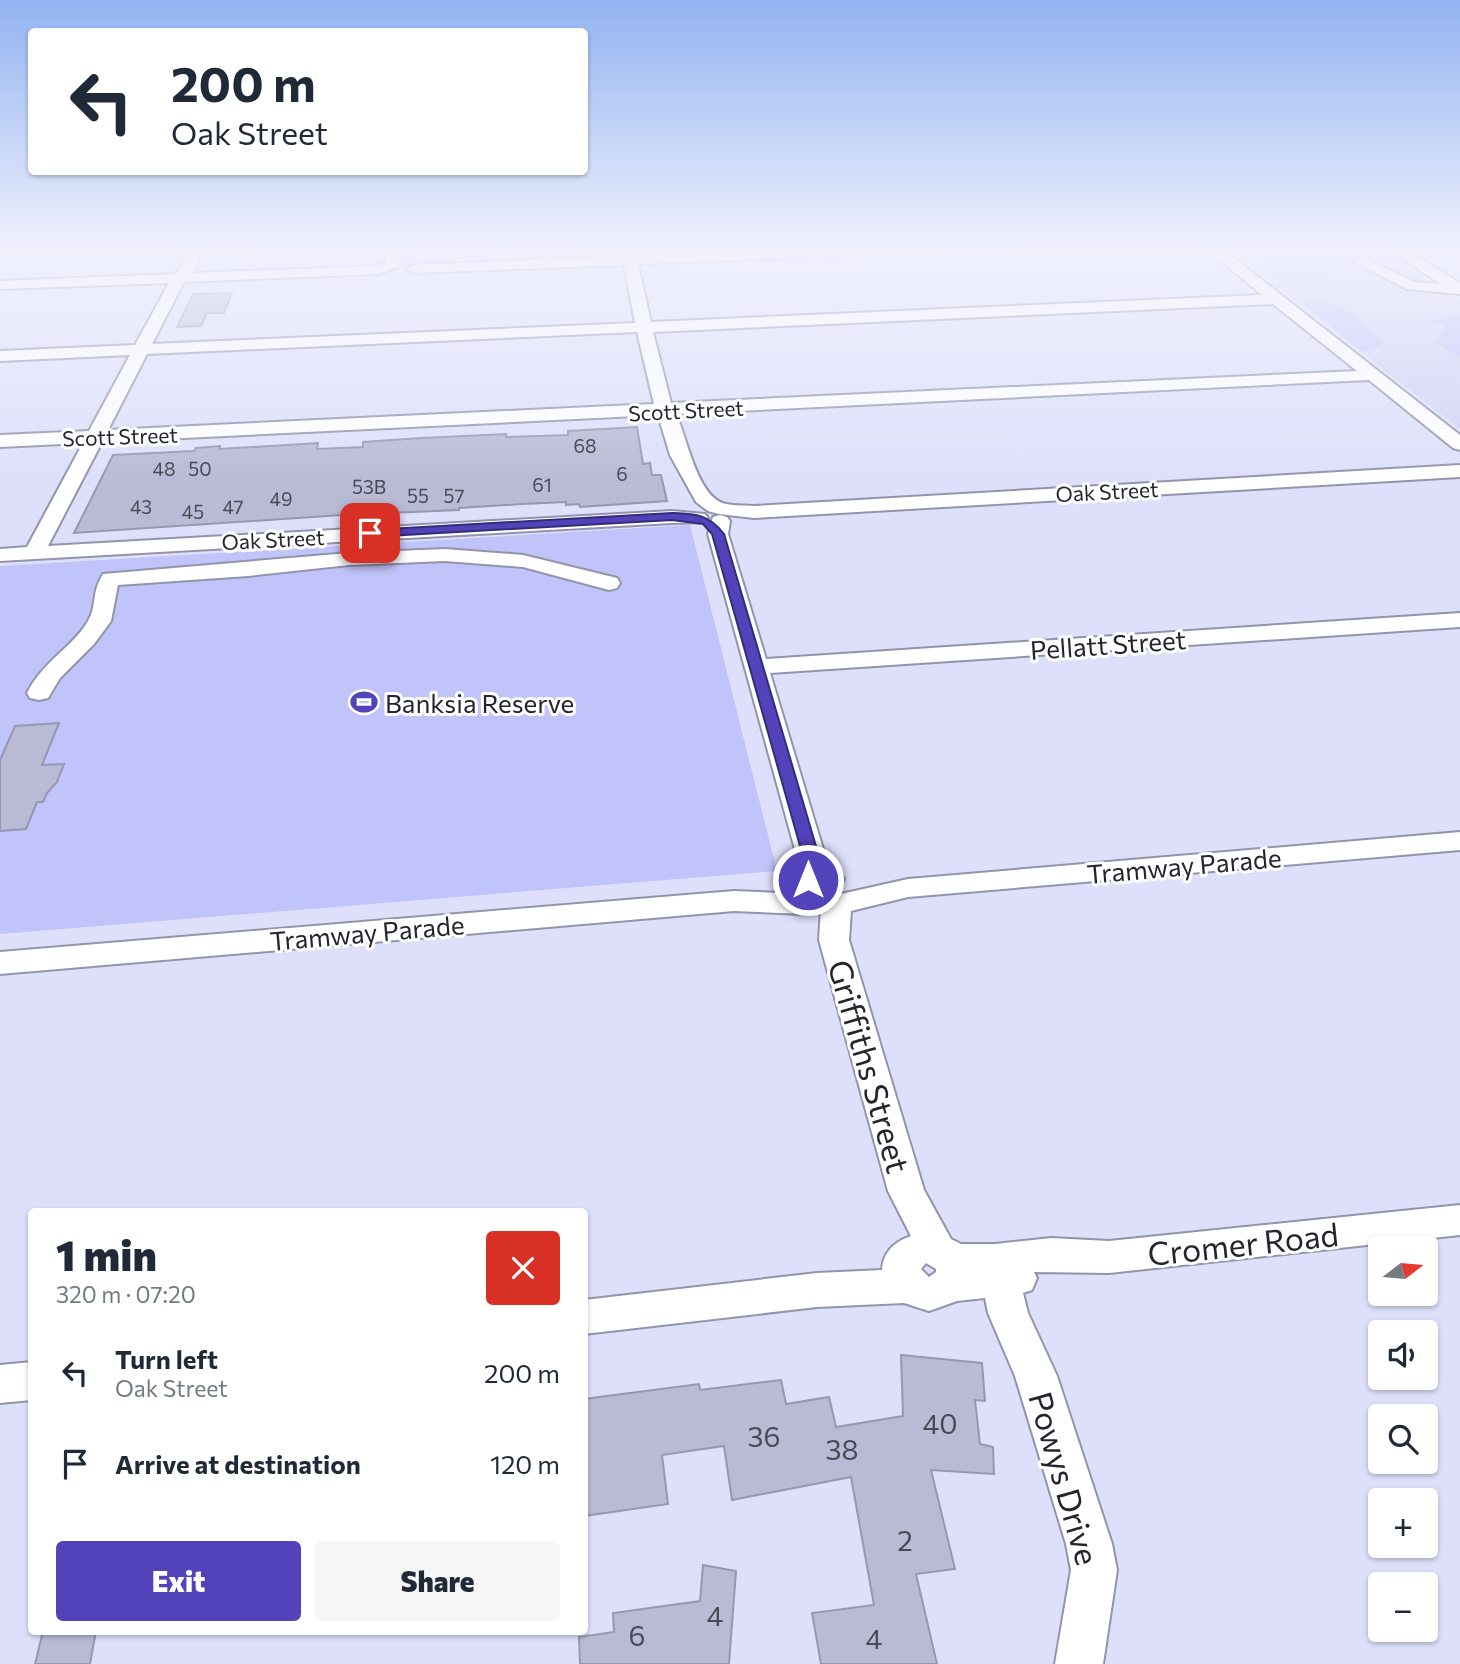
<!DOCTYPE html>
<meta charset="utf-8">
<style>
body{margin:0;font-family:Commissioner,sans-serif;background:#f6f6f7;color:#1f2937;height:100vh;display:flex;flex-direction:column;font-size:26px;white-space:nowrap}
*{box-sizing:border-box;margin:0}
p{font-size:23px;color:#747a83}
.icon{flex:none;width:38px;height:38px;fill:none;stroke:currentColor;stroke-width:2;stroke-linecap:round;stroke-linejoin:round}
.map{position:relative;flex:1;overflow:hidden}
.drawer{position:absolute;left:28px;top:1208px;width:560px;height:427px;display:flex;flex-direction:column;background:#fff;border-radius:7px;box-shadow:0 2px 5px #0004}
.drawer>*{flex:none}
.hud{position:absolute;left:28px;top:28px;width:560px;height:147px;border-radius:7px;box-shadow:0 2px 5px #0004;background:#fff;color:#1f2937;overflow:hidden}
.needle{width:46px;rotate:74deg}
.controls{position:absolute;left:1368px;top:1236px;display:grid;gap:14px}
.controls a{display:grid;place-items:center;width:70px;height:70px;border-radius:7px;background:#fff;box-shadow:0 2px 5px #0004;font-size:35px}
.pin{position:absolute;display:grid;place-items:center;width:60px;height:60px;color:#fff;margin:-30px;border-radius:14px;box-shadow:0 4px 10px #0006}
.me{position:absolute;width:77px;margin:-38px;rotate:0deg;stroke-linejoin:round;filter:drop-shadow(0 0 5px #0008)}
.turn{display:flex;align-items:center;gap:24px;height:147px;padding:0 28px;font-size:32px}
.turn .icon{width:91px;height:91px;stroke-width:2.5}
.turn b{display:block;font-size:49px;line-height:60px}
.round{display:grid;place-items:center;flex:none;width:74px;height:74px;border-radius:7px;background:#f6f6f7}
.summary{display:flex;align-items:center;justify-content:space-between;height:119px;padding:0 28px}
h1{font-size:42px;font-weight:800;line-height:52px}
.action{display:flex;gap:14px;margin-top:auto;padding:14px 28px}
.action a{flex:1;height:80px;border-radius:7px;background:#5243ba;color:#fff;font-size:28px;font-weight:800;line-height:80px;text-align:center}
.action a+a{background:#f6f6f7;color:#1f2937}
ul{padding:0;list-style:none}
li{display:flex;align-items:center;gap:21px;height:91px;padding:0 28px}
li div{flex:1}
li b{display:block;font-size:26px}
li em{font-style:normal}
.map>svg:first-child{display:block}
</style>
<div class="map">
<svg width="1460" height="1664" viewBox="0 0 1460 1664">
<rect width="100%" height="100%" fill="#dee0fb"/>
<path fill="#d1d3f5" d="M411,248H613L615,255L409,262Z
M1228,248H1377L1460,301V429Z"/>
<path fill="#c1c4fa" d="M1237,248H1291L1307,259L1255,261Z
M1308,261L1332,278L1278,280L1256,263Z
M1302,303C1311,303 1322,301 1331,303C1343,306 1377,333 1384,343L1371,350L1362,351Z
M1460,316V357L1436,343L1446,326L1432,320Z
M690,525L777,871L0,934V566Z"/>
<path fill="#b9bad4" stroke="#9698b1" stroke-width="2" d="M232,293L224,313H207L201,326L177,327L193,294Z
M637,427L643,464L650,463L652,475H661L667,501L580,507L579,504L566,505V502L522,504L459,508V510L342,515L74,533L113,455L194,451L196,448L220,446L219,449L318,443L317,449L363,447V442L421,438L506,434V437L568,435V431Z
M59,723L42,765L64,764L57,782L47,793L43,802H37L26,829L0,831V760L15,726Z
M901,1355L982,1363L985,1401L975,1400L980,1444L993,1447L994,1474L931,1470L955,1569L916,1574L937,1664H821L812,1613L874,1605L851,1477L732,1500L724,1446L662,1455L668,1504L584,1516V1399L699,1384L700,1390L781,1380L786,1404L829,1397L836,1427L903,1416Z
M703,1565L736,1571L729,1664H580L579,1637L614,1632L613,1613L700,1601Z
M43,1631H96L90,1664H35Z"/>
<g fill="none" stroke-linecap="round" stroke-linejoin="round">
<g stroke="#9294ac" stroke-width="4">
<path id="minor" d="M191,248H205L193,273L376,266L386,262L388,248H402L398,267L378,274L184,282L152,344L635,323L624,265L414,273L407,269L414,265L622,256L620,248H634L636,256L835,248H945L938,252L638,264L651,322L1262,295L1205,248H1221L1460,435V450L1453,448L1369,380L676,414C687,437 697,498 726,504C735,506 745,505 754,506L1460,465V477L754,518L719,514L708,511L696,502L670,455L658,415L102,442L48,546L672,511L705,514L708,518L705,522L672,523L0,561V549L27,547L83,443L0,447V435L89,431L130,355L0,361V351L135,345L169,283L0,289V281L176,274ZM1273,304L1357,371L671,403L653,332ZM637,332L654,404L108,430L147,354Z
M1386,248H1403L1460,283V294L1407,289L1353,262L1360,258L1365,259L1415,282L1441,284Z
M720,515L727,517L730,521L728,534L766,659L1460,613V627L770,673L824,852L844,879L839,886C816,892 807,871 796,853L708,534L713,517Z
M445,549L523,555L617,578L620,583L617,588L609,590L523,567L445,561L349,565L248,576L118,585L111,621L94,644L60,678L48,698L39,700L30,698L27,693C43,661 73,647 88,621C97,607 91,593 103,574L349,553Z
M1460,832V850L908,897L851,911L849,940L924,1190L951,1239L961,1244H995L1051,1238L1109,1241L1460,1205V1235L1109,1273L1034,1272L1037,1278L1032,1290L1023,1293L1028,1313L1057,1376L1112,1544L1117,1570L1103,1664H1055L1071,1570L1066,1544L1015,1376L988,1313L985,1298L957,1301L929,1311L904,1303L817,1307L584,1334V1300L817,1273L882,1270C883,1252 894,1242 911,1236L888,1191L819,940L821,908L832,896L908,879ZM926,1263L936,1269V1272L929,1277L921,1269Z
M734,891L803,894L814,897L818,904L814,911L803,914L734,911L0,974V952Z
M32,1362V1400L0,1403V1365Z"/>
</g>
<use href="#minor" fill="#fff" fill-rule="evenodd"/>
</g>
<linearGradient id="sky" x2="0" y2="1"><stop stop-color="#92b3f1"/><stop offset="0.52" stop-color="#f0f1fd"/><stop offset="1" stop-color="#f0f1fd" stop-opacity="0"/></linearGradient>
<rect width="1460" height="481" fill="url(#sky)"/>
<path fill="#5243ba" stroke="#352c79" stroke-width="2" d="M672,513C695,514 709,514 724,534L818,853L814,883L808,885L800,880L802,853L712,534L703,524L672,520L370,537L364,533L370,530Z"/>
<defs>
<g id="stadium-bare" transform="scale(2.1)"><path d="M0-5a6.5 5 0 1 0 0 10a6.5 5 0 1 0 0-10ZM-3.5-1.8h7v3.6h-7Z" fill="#5243ba" stroke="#fff" stroke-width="2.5" paint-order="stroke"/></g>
</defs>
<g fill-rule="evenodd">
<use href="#stadium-bare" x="364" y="702"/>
</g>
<g text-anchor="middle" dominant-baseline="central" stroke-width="6" stroke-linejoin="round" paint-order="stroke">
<g font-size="19" fill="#494a58">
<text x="585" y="445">68</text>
<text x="164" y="468">48</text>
<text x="200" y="468">50</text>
<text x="622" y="473">6</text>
<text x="542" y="484">61</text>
<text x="369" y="486">53B</text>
<text x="418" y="495">55</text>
<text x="454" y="495">57</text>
<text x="281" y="498">49</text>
<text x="141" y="506">43</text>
<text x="233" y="506">47</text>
<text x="193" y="511">45</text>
</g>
<g font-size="21" fill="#24242e" stroke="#fff">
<text transform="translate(686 410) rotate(-3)">Scott Street</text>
<text transform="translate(120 436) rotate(-2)">Scott Street</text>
<text transform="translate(1107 491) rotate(-3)">Oak Street</text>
<text transform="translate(273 539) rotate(-3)">Oak Street</text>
</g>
<g font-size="26" fill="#24242e" stroke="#fff">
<text transform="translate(1108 644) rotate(-4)">Pellatt Street</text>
<text transform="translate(1184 865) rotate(-5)">Tramway Parade</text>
<text transform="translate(367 932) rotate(-5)">Tramway Parade</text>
</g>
<g font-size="26" fill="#24242e" stroke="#fff" text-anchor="start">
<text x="385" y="702">Banksia Reserve</text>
</g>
<g font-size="28" fill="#494a58">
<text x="940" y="1423">40</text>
<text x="764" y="1436">36</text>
<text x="842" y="1449">38</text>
<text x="905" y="1540">2</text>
<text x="715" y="1615">4</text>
<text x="637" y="1635">6</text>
<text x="874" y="1638">4</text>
</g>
<g font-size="32" fill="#24242e" stroke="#fff">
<text transform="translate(870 1066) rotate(74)">Griffiths Street</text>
<text transform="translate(1243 1243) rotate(-6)">Cromer Road</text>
<text transform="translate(1065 1478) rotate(74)">Powys Drive</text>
</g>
</g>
</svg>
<div class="controls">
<a><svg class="needle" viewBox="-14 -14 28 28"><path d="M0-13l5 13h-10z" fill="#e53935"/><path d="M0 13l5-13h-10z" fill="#747a83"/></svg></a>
<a><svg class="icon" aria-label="sound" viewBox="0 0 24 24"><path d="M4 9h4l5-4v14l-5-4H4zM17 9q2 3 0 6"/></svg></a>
<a><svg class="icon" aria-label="search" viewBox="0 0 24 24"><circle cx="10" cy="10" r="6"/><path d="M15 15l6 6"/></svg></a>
<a>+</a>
<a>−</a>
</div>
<div class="pin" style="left:370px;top:533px;background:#d93025"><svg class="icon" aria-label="arrive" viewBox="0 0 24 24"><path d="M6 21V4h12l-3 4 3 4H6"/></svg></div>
<svg class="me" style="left:808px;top:880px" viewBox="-20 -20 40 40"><circle r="17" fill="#5243ba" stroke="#fff" stroke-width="3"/><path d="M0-11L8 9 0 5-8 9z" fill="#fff"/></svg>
<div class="hud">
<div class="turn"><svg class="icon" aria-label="left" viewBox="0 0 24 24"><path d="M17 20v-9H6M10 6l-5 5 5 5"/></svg><div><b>200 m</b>Oak Street</div></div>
</div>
<section class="drawer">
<div class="summary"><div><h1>1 min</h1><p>320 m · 07:20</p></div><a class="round" style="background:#d93025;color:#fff"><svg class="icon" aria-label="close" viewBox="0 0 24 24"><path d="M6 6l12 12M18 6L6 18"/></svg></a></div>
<ul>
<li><svg class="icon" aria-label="left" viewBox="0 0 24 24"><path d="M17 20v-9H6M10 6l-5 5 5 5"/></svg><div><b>Turn left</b><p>Oak Street</p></div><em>200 m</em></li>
<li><svg class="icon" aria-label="arrive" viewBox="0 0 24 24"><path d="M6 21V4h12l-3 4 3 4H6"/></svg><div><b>Arrive at destination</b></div><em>120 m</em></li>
</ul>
<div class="action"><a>Exit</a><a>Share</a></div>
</section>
</div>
